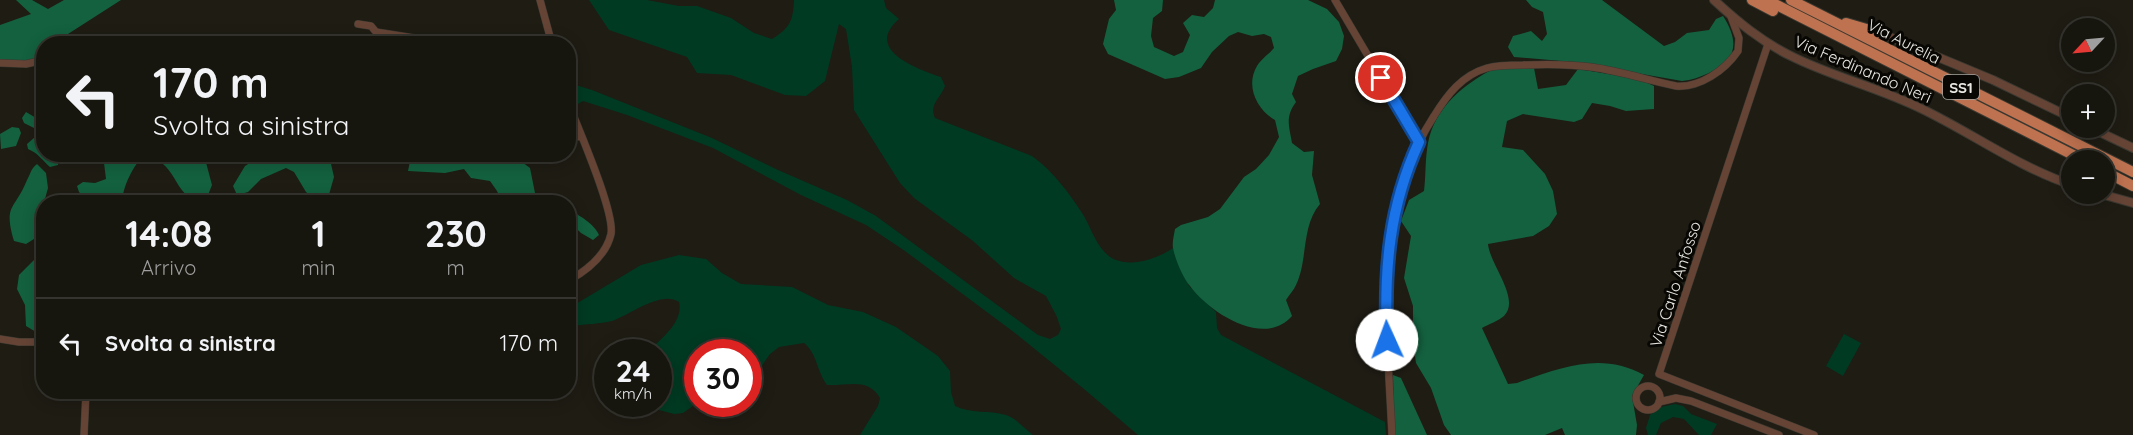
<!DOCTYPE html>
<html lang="it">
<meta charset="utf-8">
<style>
body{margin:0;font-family:Quicksand,sans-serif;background:#23221c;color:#f1f3f6;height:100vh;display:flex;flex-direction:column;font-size:22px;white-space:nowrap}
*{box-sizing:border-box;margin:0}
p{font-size:20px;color:#9e9f9e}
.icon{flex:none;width:33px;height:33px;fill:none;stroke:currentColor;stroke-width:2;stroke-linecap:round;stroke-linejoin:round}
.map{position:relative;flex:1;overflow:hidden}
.details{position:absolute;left:36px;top:195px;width:540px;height:204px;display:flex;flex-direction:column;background:#16150e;border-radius:24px;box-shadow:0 3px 15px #0003,0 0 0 2px #35342e}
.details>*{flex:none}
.guide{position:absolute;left:36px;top:36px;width:540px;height:126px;border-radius:24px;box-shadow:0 3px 15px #0003,0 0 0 2px #35342e;background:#16150e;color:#f1f3f6;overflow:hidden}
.needle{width:39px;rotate:244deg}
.tools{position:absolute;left:2061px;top:18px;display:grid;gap:12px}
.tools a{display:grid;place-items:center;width:54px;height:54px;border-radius:50%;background:#16150e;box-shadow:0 3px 15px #0003,0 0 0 2px #35342e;font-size:30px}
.speed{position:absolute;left:594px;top:339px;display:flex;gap:12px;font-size:30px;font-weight:700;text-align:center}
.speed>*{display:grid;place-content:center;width:78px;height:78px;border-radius:50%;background:#16150e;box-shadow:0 3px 15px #0003,0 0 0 2px #35342e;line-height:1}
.speed small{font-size:15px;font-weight:400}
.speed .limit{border:9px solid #d22;background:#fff;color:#111}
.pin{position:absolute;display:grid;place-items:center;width:51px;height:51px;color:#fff;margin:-26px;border:3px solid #fff;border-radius:50%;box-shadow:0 2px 6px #0007}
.me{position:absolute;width:66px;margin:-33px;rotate:358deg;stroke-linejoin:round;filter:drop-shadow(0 0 4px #0008)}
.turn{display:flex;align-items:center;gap:21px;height:126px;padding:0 18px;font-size:27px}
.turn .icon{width:78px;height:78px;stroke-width:2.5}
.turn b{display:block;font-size:42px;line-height:51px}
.eta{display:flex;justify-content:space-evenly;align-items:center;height:102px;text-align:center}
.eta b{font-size:36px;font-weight:800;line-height:42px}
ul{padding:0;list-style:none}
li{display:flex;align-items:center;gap:18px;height:90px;padding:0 18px;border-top:2px solid #35342e}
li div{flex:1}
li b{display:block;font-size:22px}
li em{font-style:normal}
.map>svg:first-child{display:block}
</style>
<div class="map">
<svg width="2133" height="435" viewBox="0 0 2133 435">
<rect width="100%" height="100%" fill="#1e1c13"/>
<path fill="#003a22" d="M589,0H647L679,6H697L731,18L754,33L772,39C790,28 793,21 794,0H884L886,8L899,19C863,50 918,69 941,77L945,86C940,99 929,104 935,118L1032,156C1053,171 1070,194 1084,216C1092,230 1099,254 1116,260C1135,267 1158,258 1173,248L1189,286L1216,312L1217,328L1221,335L1385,422L1386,435H1138L1084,389L1015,333L905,251L866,225L801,195L713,148L627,115L583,101L576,105L569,100V86H579L592,90L712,138L778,170L847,200L876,216L1038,335L1050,339L1058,335L1061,329L1057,317L1046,296L1014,278L973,241L914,198L900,183L854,110L852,67L846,29L839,24L825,81L806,96L785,95L731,75L697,73L687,57L609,30Z
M679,255L706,259L722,273L741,284L792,287L828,305L863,312L896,327L938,356L950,371L951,392L955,406C971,414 989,410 1006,415C1016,418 1025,429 1033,435H860L878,406L880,398C868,377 848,386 827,385C817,372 817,353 804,343L779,347L770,354L761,367L749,373L748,352H698L697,403L683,413L674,414L636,404H658V352H647C660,340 684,322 679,302C661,290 630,315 612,321C600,324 586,324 573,326L569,328V308L641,265Z
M1844,334L1861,343L1843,376L1826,366Z
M1675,404L1683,406L1691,414L1717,424L1711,435H1699L1684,419L1673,417L1661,423L1656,435H1648L1646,428L1650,415L1661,407Z"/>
<path fill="#13613f" d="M16,0H32L48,9L64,0H121L68,34L62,43L44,44L43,58L37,60H0V25L31,14Z
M1114,0H1163L1162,11L1153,18L1151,36L1154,47L1174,56L1183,52L1190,35L1183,23L1192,15L1204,17L1213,8L1215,0H1308L1327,9L1339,22L1344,36L1342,49L1336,61L1313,69L1298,76L1292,94L1296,102C1285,117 1289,125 1292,143L1304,152L1314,151L1312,175L1320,204C1301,226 1308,261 1296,285C1294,290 1289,295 1286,300L1292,316C1264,348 1210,313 1190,286C1183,278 1175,259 1173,248C1172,242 1174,235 1175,229L1181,225L1208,217L1220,209L1244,177L1256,169L1269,155L1279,137L1275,120C1257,110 1245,86 1257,66C1261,59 1269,54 1274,48L1271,37L1264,34L1252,36L1238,32L1229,36L1212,52L1201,68L1179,77L1165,79L1108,54L1103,44L1109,19L1116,10Z
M1526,0H1602L1664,46L1675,42L1687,33L1709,30L1716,19L1723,16C1739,41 1738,60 1709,73C1700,77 1692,80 1682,81L1573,62L1514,57L1508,47L1513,36L1531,31L1542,41L1547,34L1543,12L1532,7Z
M1495,68H1534L1538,89L1566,85L1578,69L1639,79L1654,86V109L1626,111L1610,106L1592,103L1582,119L1574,122L1523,114L1507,121L1502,147L1523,150L1545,174L1553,191L1557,214L1549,226L1533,236L1488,244C1490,265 1521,299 1504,316C1498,321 1489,324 1482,328L1508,384L1517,383C1560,368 1601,351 1644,375L1632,396L1637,425L1636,435H1565L1562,428L1545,435H1451L1444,425L1431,388L1416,363L1413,342V306L1404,278L1411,236L1401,221L1409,200L1424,191C1426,175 1425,159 1428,143C1435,107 1464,84 1495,68Z
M26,112L43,122L44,154L60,155L58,165L50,167C42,160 38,153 28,149L27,144L35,137L34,128L24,123L22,118Z
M12,127L19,128L21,133L16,146L1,149L0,134Z
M264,154L329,155L334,177L328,198L317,201L306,192L294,172L286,168L261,179L248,192L237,195L233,186L245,166Z
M422,154L507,163L522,162L530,168L536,198L544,202H502L497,191L490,181L471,178L464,169L445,173L408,171L410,161Z
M103,155H144C133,166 123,186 122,202H86L87,200L79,192L77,186L83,182L95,183L106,179Z
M146,155H204L212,185L206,200C178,201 180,179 163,164C159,160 151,157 146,155Z
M37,164L46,173L48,188L34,239L26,244L14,241C3,204 15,210 27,180C31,173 30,170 37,164Z
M569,211C579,214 595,225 599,235L593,240L581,233L569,221Z
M43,241V328L36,332L26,326L25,305L17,289L19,275L35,259Z
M1393,375L1401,378L1427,435H1394Z"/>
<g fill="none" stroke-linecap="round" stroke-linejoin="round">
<g stroke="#3a3830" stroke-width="8">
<path id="minor" d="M540,0L552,44
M1335,0L1419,142
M358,24L371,26L376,32L452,44
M1768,44L1659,374L1814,435
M0,63L26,64L44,60
M568,102C578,128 615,212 611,234C606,256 586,271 568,281
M568,135L581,137
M0,339L19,342H44
M1636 398a12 12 0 1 1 24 0a12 12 0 1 1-24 0Z
M1659,402L1676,398L1691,401L1779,435
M84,435L86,392
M1392,435C1387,327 1372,211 1434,116C1447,95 1462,75 1487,68C1498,65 1511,65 1523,65C1546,64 1569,64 1591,67C1620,71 1647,80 1676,86C1700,88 1725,70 1738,51L1739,38L1730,14"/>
</g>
<g stroke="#3a3830" stroke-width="10">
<path id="tertiary" d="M1714,0C1738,22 1762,42 1791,56C1833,77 1880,88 1922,109C1972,133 2018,167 2072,185
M1880,33L1993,80L2072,118
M2091,128L2133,148
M2101,194L2133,203"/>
</g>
<g stroke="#3a3830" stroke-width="12">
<path id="trunk" d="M1752,0L1773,11
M1767,0L2083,160
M1791,0L2133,172
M1846,23L1880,33
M2104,171L2133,186"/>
</g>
<use href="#minor" stroke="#654436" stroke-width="7"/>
<use href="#tertiary" stroke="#654436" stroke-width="8"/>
<use href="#trunk" stroke="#be7250" stroke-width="10"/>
</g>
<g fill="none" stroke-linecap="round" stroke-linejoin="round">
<g stroke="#114b97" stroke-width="15">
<path id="route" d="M1381,78L1419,142C1389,207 1384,269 1387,340"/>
</g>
<use href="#route" stroke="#1a73e8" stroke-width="10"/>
</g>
<g text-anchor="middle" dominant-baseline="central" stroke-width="6" stroke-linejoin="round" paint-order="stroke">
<rect fill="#080704" stroke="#a5a49f" stroke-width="1.5" x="1943" y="75" width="36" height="24" rx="4.5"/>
<g font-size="15" font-weight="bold" fill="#e8e7e1">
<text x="1961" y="87">SS1</text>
</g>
<g font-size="16" fill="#e8e7e1" stroke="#080704">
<text transform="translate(1904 41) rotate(27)">Via Aurelia</text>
<text transform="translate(1863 69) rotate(23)">Via Ferdinando Neri</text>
<text transform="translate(1675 284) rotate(-72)">Via Carlo Anfosso</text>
</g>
</g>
</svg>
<div class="tools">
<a><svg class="needle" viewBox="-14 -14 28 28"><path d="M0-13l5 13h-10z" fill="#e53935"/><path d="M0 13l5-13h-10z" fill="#9e9f9e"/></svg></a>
<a>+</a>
<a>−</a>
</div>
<div class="speed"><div>24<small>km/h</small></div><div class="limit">30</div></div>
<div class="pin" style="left:1381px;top:78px;background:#d93025"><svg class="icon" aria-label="arrive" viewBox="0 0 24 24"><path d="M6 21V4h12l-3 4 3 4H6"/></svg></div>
<svg class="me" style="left:1387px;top:340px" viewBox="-20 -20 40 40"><circle r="19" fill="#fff"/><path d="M0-13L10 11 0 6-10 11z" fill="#1a73e8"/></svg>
<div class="guide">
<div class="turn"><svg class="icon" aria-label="left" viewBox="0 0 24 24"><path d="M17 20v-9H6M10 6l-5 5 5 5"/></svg><div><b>170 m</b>Svolta a sinistra</div></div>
</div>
<section class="details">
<div class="eta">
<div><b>14:08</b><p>Arrivo</p></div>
<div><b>1</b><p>min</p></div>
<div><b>230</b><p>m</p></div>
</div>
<ul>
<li><svg class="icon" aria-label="left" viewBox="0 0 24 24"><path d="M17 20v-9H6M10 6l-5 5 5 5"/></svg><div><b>Svolta a sinistra</b></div><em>170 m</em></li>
</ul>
</section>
</div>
